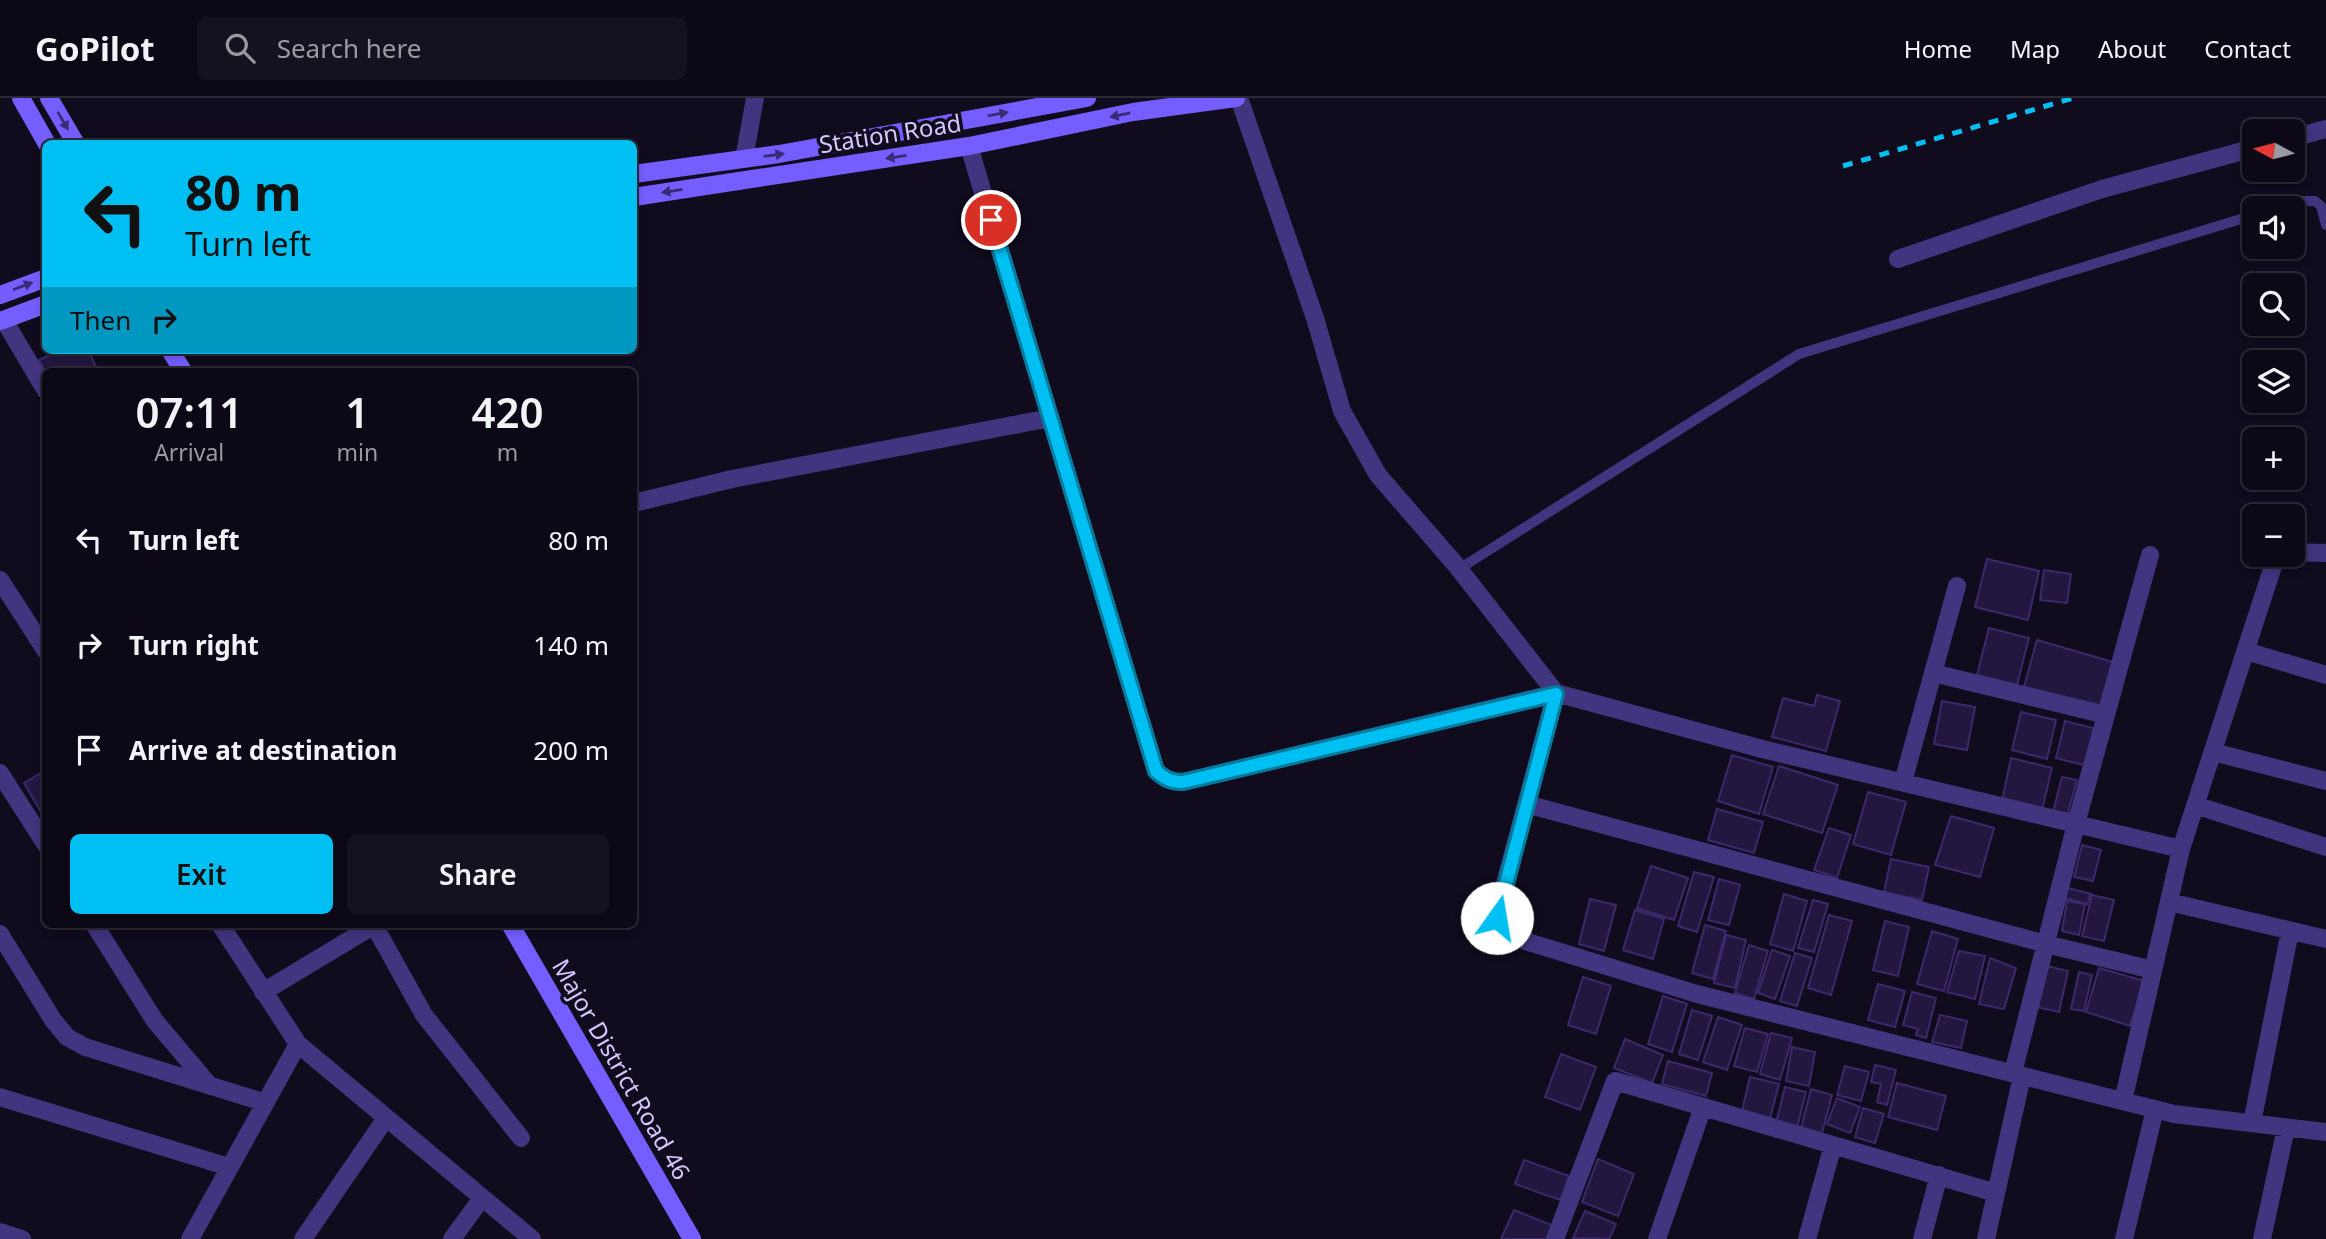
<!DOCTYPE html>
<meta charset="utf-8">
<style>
body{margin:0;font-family:"Noto Sans",sans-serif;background:#15111f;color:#f1f3f6;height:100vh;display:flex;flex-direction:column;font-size:26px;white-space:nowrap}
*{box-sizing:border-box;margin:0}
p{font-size:23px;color:#9a9aa1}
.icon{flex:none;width:38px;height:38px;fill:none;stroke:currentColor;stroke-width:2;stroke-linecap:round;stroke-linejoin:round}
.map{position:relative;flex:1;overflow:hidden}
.drawer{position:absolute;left:42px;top:270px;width:595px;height:560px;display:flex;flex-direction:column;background:#0c0816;border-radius:10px;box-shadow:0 4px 10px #0003,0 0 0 2px #2c2935}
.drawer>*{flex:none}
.banner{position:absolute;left:42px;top:42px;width:595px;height:214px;border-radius:10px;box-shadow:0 4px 10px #0003,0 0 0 2px #2c2935;background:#00bff2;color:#111;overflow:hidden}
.needle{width:46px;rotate:277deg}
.fabs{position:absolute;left:2242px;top:21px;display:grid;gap:14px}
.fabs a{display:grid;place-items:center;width:63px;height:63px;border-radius:10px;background:#0c0816;box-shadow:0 4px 10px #0003,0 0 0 2px #2c2935;font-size:35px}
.pin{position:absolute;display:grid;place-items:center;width:60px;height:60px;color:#fff;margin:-30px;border:4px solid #fff;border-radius:50%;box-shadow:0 2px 7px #0007}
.me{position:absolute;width:77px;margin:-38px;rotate:13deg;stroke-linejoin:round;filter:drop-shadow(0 0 5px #0008)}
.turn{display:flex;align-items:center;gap:24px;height:147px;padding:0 28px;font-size:32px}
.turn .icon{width:91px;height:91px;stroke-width:2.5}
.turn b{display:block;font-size:49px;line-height:60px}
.then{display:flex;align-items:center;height:66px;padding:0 28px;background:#0003;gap:14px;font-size:26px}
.eta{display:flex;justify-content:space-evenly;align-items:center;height:119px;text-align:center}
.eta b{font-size:42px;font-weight:600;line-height:49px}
.button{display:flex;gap:14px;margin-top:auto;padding:14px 28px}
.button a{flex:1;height:80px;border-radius:10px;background:#00bff2;color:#111;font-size:28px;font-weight:600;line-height:80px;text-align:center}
.button a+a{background:#15111f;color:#f1f3f6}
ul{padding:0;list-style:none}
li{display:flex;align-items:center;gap:21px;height:105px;padding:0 28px}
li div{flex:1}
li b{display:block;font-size:26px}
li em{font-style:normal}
header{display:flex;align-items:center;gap:42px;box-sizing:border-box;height:98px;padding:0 35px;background:#0c0816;border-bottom:2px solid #2c2935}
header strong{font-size:33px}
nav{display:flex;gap:38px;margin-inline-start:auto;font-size:24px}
.search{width:490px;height:63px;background:#15111f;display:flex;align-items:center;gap:18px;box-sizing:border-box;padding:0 24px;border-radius:10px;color:#9a9aa1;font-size:26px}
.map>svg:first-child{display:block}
</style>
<header>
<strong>GoPilot</strong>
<div class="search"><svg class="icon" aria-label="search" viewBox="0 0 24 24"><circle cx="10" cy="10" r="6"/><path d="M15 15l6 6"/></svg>Search here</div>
<nav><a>Home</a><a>Map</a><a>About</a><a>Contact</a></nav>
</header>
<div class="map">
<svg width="2326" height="1141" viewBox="0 0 2326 1141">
<rect width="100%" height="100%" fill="#100b1d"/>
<path fill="#23173f" stroke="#3d286b" stroke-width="2" d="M55,252H88L98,273H46V276L39,262L56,254Z
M1987,461L2039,473L2028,522L1975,509Z
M2044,472L2071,476L2067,505L2040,502Z
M1989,530L2029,540L2017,587L1977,577Z
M2037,542L2113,564L2099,611L2024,589Z
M1817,597L1840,603L1826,653L1772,639L1783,600L1814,608Z
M1942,603L1975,609L1967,652L1934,646Z
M2021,614L2056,622L2047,661L2012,652Z
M2065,623L2097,631L2087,668L2056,660Z
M1732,657L1773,669L1759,716L1718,703Z
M2011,660L2052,670L2042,712L2002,703Z
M1779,668L1838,687L1822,735L1763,716Z
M46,672V719H44L24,685Z
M2062,679L2077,682L2067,718L2053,714Z
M1868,694L1906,704L1891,757L1853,746Z
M1717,711L1763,724L1754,755L1708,742Z
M1951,718L1994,730L1980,779L1935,767Z
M1829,730L1851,737L1837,780L1814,772Z
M2082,747L2101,752L2093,783L2074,779Z
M1891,761L1929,769L1922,802L1884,794Z
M1651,768L1688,780L1674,822L1637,810Z
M1694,774L1714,779L1697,834L1678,828Z
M1719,781L1740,787L1729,827L1708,822Z
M2068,790L2091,796L2087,806L2065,800Z
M1784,796L1807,803L1793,853L1770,846Z
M2092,797L2114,802L2104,843L2082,838Z
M1590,801L1616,807L1604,853L1579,846Z
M1813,802L1828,806L1814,854L1798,850Z
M2067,803L2085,806L2079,837L2062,833Z
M1635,812L1664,821L1653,861L1623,852Z
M1829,817L1852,823L1831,897L1808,890Z
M1885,823L1909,829L1898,878L1873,872Z
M1705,827L1726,833L1713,881L1692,875Z
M1932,833L1958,841L1944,893L1917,886Z
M1726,837L1746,842L1735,890L1714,885Z
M1749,847L1768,853L1754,901L1735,895Z
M1772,852L1790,858L1775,901L1758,895Z
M1959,853L1985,858L1975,901L1947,894Z
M1795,855L1812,860L1797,908L1780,903Z
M1990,860L2016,870L2004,911L1979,906Z
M2047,868L2068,873L2059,914L2037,909Z
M2099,870L2144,883L2130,928L2086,914Z
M2079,874L2092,877L2084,913L2071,911Z
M1583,879L1611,888L1596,936L1568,927Z
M1878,886L1905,893L1895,929L1868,922Z
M1912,894L1936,900L1926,940L1916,937L1918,931L1903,927Z
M1663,898L1687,906L1672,954L1648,946Z
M1692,912L1712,918L1698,962L1679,956Z
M1940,917L1967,923L1961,950L1932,944Z
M1718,919L1742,927L1727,972L1703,964Z
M1745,930L1768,936L1757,974L1734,968Z
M1771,935L1792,940L1780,982L1760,976Z
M1625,941L1663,957L1652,985L1614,970Z
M1792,949L1815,954L1809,988L1786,983Z
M1561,956L1596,969L1580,1012L1545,999Z
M1668,963L1712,975L1706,998L1662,986Z
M1875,967L1896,972L1887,1007L1877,1004L1881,986L1871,984Z
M1845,968L1869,974L1861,1003L1837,997Z
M1750,979L1779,986L1770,1020L1742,1013Z
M1897,985L1946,998L1937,1032L1888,1019Z
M1785,989L1806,994L1797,1030L1776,1025Z
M1811,991L1832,997L1822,1035L1801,1030Z
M1837,1000L1860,1009L1850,1035L1827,1026Z
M1863,1010L1884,1016L1875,1045L1855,1039Z
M1598,1061L1634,1076L1618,1118L1582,1104Z
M1524,1062L1569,1078L1560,1102L1515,1086Z
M1514,1112L1554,1128L1548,1141H1501Z
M1585,1113L1616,1126L1609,1141L1573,1140Z"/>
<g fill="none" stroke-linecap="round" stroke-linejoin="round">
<path stroke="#40357e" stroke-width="10" d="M2278,110L2301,103H2315L2321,108L2326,127
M1459,471L1799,256L2254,117"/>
<path stroke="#40357e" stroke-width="18" d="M1239,0L1315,220L1342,313L1378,377L1456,467L1556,595L1762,651L2181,751
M2292,40L2326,31
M969,48L1156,673C1165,681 1171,684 1183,684L1556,595L1498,811C1495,830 1510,835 1525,843L1697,896L2174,1016L2326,1034
M744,61L755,0
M1898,161L2102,91L2254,50
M4,222L46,293
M634,405L732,381L1050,320
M2292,454L2326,455
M0,482L46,553
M2246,553L2326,577
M1933,575L2106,617
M2213,654L2326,683
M0,675L46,747
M1903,684L1957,488
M1526,706L2046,846L2153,872
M2195,707L2326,749
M2169,804L2326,841
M94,826L155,923L210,988
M220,826L298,946L532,1141
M374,827L424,917L521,1040
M0,836L53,922L67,939L85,949L263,1004
M263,894L376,826
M2013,975L2076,726L2150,457
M0,999L229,1069
M2123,1003L2181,751L2274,465L2285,457
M2252,1025L2290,833
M0,1134L22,1141
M190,1141L298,946
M303,1141L386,1020
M452,1141L482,1100
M1555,1141L1615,983L1996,1095
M1657,1141L1703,1009
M1807,1141L1833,1047
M1922,1141L1939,1077
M1986,1141L2022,978
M2124,1141L2155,1011
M2262,1141L2286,1030"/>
<path stroke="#745eff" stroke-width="18" d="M21,0L47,46
M49,0L76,46
M634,76L779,56L1087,0
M634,99L969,48L1133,14L1236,0
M0,197L46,180
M0,223L46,206
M170,252L183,273
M510,826L692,1141"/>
<path stroke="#00bff2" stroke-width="5" stroke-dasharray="10 9" stroke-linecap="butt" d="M1843,68L2073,0"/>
</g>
<defs><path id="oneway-solid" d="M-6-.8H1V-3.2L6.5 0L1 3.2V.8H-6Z" transform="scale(1.75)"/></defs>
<g fill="#382c77">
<use href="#oneway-solid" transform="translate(998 16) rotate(-10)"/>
<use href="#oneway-solid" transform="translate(1120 17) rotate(168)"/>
<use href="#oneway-solid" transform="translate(63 23) rotate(60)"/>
<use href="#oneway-solid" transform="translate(774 57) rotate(-8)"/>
<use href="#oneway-solid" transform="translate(896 59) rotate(171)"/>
<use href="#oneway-solid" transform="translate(672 93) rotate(171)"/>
<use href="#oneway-solid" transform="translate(23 188) rotate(-21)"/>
</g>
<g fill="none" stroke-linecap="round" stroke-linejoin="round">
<g stroke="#007c9d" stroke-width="18">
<path id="route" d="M991,122L1156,673C1165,681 1171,684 1183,684L1556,596L1497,820"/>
</g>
<use href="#route" stroke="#00bff2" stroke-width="12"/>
</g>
<g text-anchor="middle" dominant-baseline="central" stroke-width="7" stroke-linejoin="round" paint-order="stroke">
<g font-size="24" fill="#d4c7ff" stroke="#100b1d">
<text transform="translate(890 35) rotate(-9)">Station Road</text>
<text transform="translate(622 971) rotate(60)">Major District Road 46</text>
</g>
</g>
</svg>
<div class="fabs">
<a><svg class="needle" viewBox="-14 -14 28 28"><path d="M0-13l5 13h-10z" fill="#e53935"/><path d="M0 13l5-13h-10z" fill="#9a9aa1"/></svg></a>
<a><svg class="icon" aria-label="sound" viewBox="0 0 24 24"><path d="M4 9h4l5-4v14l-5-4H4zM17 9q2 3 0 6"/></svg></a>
<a><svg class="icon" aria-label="search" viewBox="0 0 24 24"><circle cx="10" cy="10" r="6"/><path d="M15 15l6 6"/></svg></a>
<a><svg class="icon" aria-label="layers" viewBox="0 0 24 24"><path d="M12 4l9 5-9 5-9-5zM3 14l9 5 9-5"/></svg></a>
<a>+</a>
<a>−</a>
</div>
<div class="pin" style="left:991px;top:122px;background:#d93025"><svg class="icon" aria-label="arrive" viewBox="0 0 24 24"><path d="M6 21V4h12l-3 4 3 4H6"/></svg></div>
<svg class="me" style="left:1497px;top:820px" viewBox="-20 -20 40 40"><circle r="19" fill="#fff"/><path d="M0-13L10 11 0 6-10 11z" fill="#00bff2"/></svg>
<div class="banner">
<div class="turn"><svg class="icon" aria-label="left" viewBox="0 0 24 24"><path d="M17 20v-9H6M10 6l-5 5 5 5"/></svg><div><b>80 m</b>Turn left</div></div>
<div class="then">Then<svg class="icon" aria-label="right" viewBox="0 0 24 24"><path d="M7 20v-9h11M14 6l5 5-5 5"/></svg></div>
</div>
<section class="drawer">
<div class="eta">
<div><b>07:11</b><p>Arrival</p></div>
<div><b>1</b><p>min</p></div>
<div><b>420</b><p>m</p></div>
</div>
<ul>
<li><svg class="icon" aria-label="left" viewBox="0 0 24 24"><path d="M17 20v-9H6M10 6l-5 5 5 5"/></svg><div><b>Turn left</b></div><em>80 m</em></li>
<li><svg class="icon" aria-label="right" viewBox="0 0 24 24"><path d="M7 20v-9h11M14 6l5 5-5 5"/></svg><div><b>Turn right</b></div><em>140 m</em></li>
<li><svg class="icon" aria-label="arrive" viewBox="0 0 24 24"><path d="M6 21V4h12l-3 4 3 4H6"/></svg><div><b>Arrive at destination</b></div><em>200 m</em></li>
</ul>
<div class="button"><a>Exit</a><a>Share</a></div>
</section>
</div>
